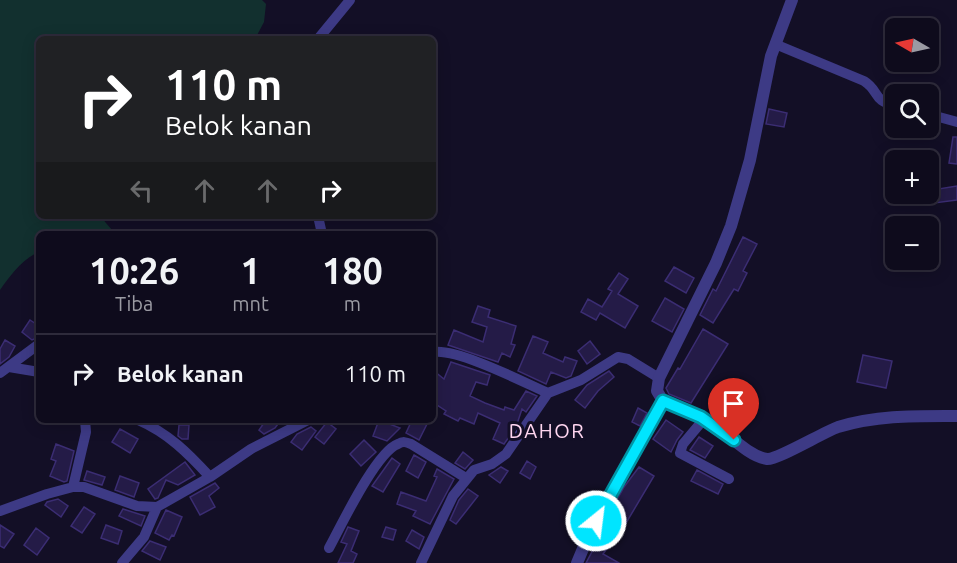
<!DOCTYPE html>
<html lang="id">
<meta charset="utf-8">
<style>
body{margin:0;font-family:Ubuntu,sans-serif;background:#1c1929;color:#f1f3f6;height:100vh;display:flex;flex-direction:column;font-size:22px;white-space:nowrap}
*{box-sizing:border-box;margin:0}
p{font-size:20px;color:#9b9ba3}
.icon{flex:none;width:33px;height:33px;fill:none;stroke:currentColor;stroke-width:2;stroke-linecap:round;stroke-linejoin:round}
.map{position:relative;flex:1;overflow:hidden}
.sheet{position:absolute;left:36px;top:231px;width:400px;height:192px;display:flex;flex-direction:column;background:#0e0b1c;border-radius:9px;box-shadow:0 3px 15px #0003,0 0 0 2px #2e2b3b}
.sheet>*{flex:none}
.hud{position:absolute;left:36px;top:36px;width:400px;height:183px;border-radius:9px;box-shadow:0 3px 15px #0003,0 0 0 2px #2e2b3b;background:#202124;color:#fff;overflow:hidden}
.needle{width:39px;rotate:279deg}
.fabs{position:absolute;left:885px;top:18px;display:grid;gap:12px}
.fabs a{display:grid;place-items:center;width:54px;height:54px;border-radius:9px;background:#0e0b1c;box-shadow:0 3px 15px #0003,0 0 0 2px #2e2b3b;font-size:30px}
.pin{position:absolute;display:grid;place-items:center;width:51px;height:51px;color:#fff;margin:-62px -26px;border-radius:50% 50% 50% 0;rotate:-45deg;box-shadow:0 0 6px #0007}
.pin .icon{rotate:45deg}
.me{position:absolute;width:66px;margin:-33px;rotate:29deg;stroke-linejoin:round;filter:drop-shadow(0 0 4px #0008)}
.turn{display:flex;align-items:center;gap:21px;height:126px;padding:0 30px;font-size:27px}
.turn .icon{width:78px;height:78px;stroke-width:2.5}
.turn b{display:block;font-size:42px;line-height:51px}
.lanes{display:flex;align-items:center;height:57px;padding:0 30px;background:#0003;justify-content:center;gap:30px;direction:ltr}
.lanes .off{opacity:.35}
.eta{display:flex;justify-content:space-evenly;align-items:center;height:102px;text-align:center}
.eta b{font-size:36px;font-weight:600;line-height:42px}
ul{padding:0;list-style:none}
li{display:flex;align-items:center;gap:18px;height:78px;padding:0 30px;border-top:2px solid #2e2b3b}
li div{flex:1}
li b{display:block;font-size:22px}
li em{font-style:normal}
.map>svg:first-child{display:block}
</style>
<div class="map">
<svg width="957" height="563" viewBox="0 0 957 563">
<rect width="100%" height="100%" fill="#130f26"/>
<path fill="#12302f" d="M0,0H262L266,4L264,22L255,39H39V216H100L112,230V234H39V252C23,258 10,276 0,290Z"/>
<path fill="#241b47" stroke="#3b2d73" stroke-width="1.5" d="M769,109L787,113L784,127L766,124Z
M953,137H957V164L949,163Z
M957,186V200L934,203L932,190Z
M743,237L757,244L743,271L747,273L738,291L734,289L713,323L700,315L713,289L716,291Z
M674,267L694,278L686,293L665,281Z
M619,273L628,279L618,294L638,306L625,328L600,313L596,320L581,312L588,299L602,307L612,291L608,289Z
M665,298L684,309L672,332L652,321Z
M478,306L490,310L488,317L516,326L511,344L515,345L510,357L502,353L498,362L448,345L454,330L483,342L487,327L472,322Z
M30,320L39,326V337L32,340L22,332Z
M703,329L728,344L691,403L669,394L666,388L678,368L680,369Z
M533,336L548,342L543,353L563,362L565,357L577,361L571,376L566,378L551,372L546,384L518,371Z
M5,340L15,346L9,357L0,364V349Z
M590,341L600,354L587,364L578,351Z
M863,355L892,361L886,388L857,382Z
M451,362L490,375L487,385L476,382L470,396L485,403L504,410L505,407L514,410L526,391L537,396L526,412L522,409L516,427L504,444L493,439L500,423L478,413L474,424L460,418L458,421L444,414L446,411L434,403V371L444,379Z
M609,371L614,377L598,391L585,408L575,400L587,385Z
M638,408L647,413L640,426L632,422Z
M266,420H281L275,428L264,434L259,430Z
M379,420L400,428L387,441L373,436Z
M412,420H419L427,424L419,440L406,433Z
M666,420L683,432L677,440L671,452L653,439Z
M327,422L336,429L324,444L315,437Z
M179,425H189L188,439H182L178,436Z
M311,427L316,431L302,450L291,442L297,434Z
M120,429L138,439L130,453L112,442Z
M699,437L713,446L705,458L690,450Z
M364,440L376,452L361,466L350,454Z
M56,444L74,451L67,481L64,482L50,476L56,461L51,459Z
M463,452L473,460L465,469L455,463Z
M414,455L426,462L418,478L406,471Z
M392,458L400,464L383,492L372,486Z
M527,461L536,467L530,479L520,473Z
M185,462L195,475L178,485L166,480L158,498L155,499L148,489Z
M501,467L508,471L500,483L489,475Z
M639,467L654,476L626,523L603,554L619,563H586L595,546L594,545L597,536L624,487Z
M437,469L454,479L430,524L413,516L416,511L397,504L401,492L426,501L437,477L434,476Z
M697,470L723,484L718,494L691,481Z
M87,471L105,477L102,485L84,480Z
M120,476L139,483L134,497L115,490Z
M215,483L219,488L209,496L215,507L200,515L190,497Z
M468,489L478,496L456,524L450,520L459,500Z
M58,499L68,506L61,517L45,505L47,502Z
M84,507L95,514L82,533L71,526Z
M123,509L145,516L141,526L119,516Z
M166,510L182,517L174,536L172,535L169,540L155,533Z
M0,525L14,534L4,548L0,546Z
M106,525L122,531L118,544L101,538Z
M348,527L359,531L351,551L357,554L353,563H338L347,544L341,542Z
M386,527L396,530L393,540L382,537Z
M36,528L49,538L37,555L24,545Z
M412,530L424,537L419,549L406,541Z
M150,541L166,547L160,560L142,551Z"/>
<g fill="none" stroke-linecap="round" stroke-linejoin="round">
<path stroke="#3d3a85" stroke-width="10" d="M318,39L350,0
M775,44L864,81C880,91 872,101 896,106
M928,114L957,122
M318,216L322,234
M434,352C459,349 523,382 548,393L581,380L618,357L628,359L659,378
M9,367L39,372
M0,373L39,344
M704,419L683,444L680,453L729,479
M138,420C168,433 188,453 210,477
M73,487L86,432L85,420
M0,511L47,494L73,487H84L137,506L157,507L210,477L251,449L308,420
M329,548C341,526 376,452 398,444C403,441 406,442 411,444L466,478
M122,563L144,537L157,507
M421,563L453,496L474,470L492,464L506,454L548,393"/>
<path stroke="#3d3a85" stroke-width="12" d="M663,401L657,391L659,378L716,263L731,226L750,160L771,56L792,0
M663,401C678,408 694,412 709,421C726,431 747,456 767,459C777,460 822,433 838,427C878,415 916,416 957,416
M577,563L590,532L663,401"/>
</g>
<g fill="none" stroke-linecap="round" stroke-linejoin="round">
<g stroke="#0095a6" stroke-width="15">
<path id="route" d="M596,521L663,401L701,417L734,440"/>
</g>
<use href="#route" stroke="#00e5ff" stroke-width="10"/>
</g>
<g text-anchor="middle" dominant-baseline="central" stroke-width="6" stroke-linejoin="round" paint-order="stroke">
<g font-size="20" letter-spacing="1.5" fill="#ffd6f0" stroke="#130f26">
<text x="547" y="430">DAHOR</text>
</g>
</g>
</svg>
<div class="fabs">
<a><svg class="needle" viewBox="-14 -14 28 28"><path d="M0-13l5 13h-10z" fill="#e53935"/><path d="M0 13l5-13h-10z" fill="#9b9ba3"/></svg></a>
<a><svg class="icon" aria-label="search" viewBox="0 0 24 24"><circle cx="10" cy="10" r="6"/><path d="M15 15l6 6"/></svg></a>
<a>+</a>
<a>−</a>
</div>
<div class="pin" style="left:734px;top:440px;background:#d93025"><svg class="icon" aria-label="arrive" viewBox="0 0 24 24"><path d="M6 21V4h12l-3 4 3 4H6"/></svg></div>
<svg class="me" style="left:596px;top:521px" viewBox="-20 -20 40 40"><circle r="17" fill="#00e5ff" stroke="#fff" stroke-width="3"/><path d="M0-11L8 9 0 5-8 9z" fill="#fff"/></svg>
<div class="hud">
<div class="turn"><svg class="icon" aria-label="right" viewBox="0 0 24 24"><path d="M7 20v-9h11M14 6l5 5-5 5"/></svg><div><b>110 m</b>Belok kanan</div></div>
<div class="lanes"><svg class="icon off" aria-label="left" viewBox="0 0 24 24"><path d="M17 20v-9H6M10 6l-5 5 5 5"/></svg><svg class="icon off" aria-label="ahead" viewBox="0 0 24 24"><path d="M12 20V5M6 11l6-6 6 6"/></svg><svg class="icon off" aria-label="ahead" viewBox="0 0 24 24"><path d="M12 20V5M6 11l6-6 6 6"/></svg><svg class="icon" aria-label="right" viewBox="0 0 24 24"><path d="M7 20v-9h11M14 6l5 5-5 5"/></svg></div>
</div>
<section class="sheet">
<div class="eta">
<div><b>10:26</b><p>Tiba</p></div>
<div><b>1</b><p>mnt</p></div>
<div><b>180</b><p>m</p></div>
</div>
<ul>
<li><svg class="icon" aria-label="right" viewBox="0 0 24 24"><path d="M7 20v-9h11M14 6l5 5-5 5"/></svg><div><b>Belok kanan</b></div><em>110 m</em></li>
</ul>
</section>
</div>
